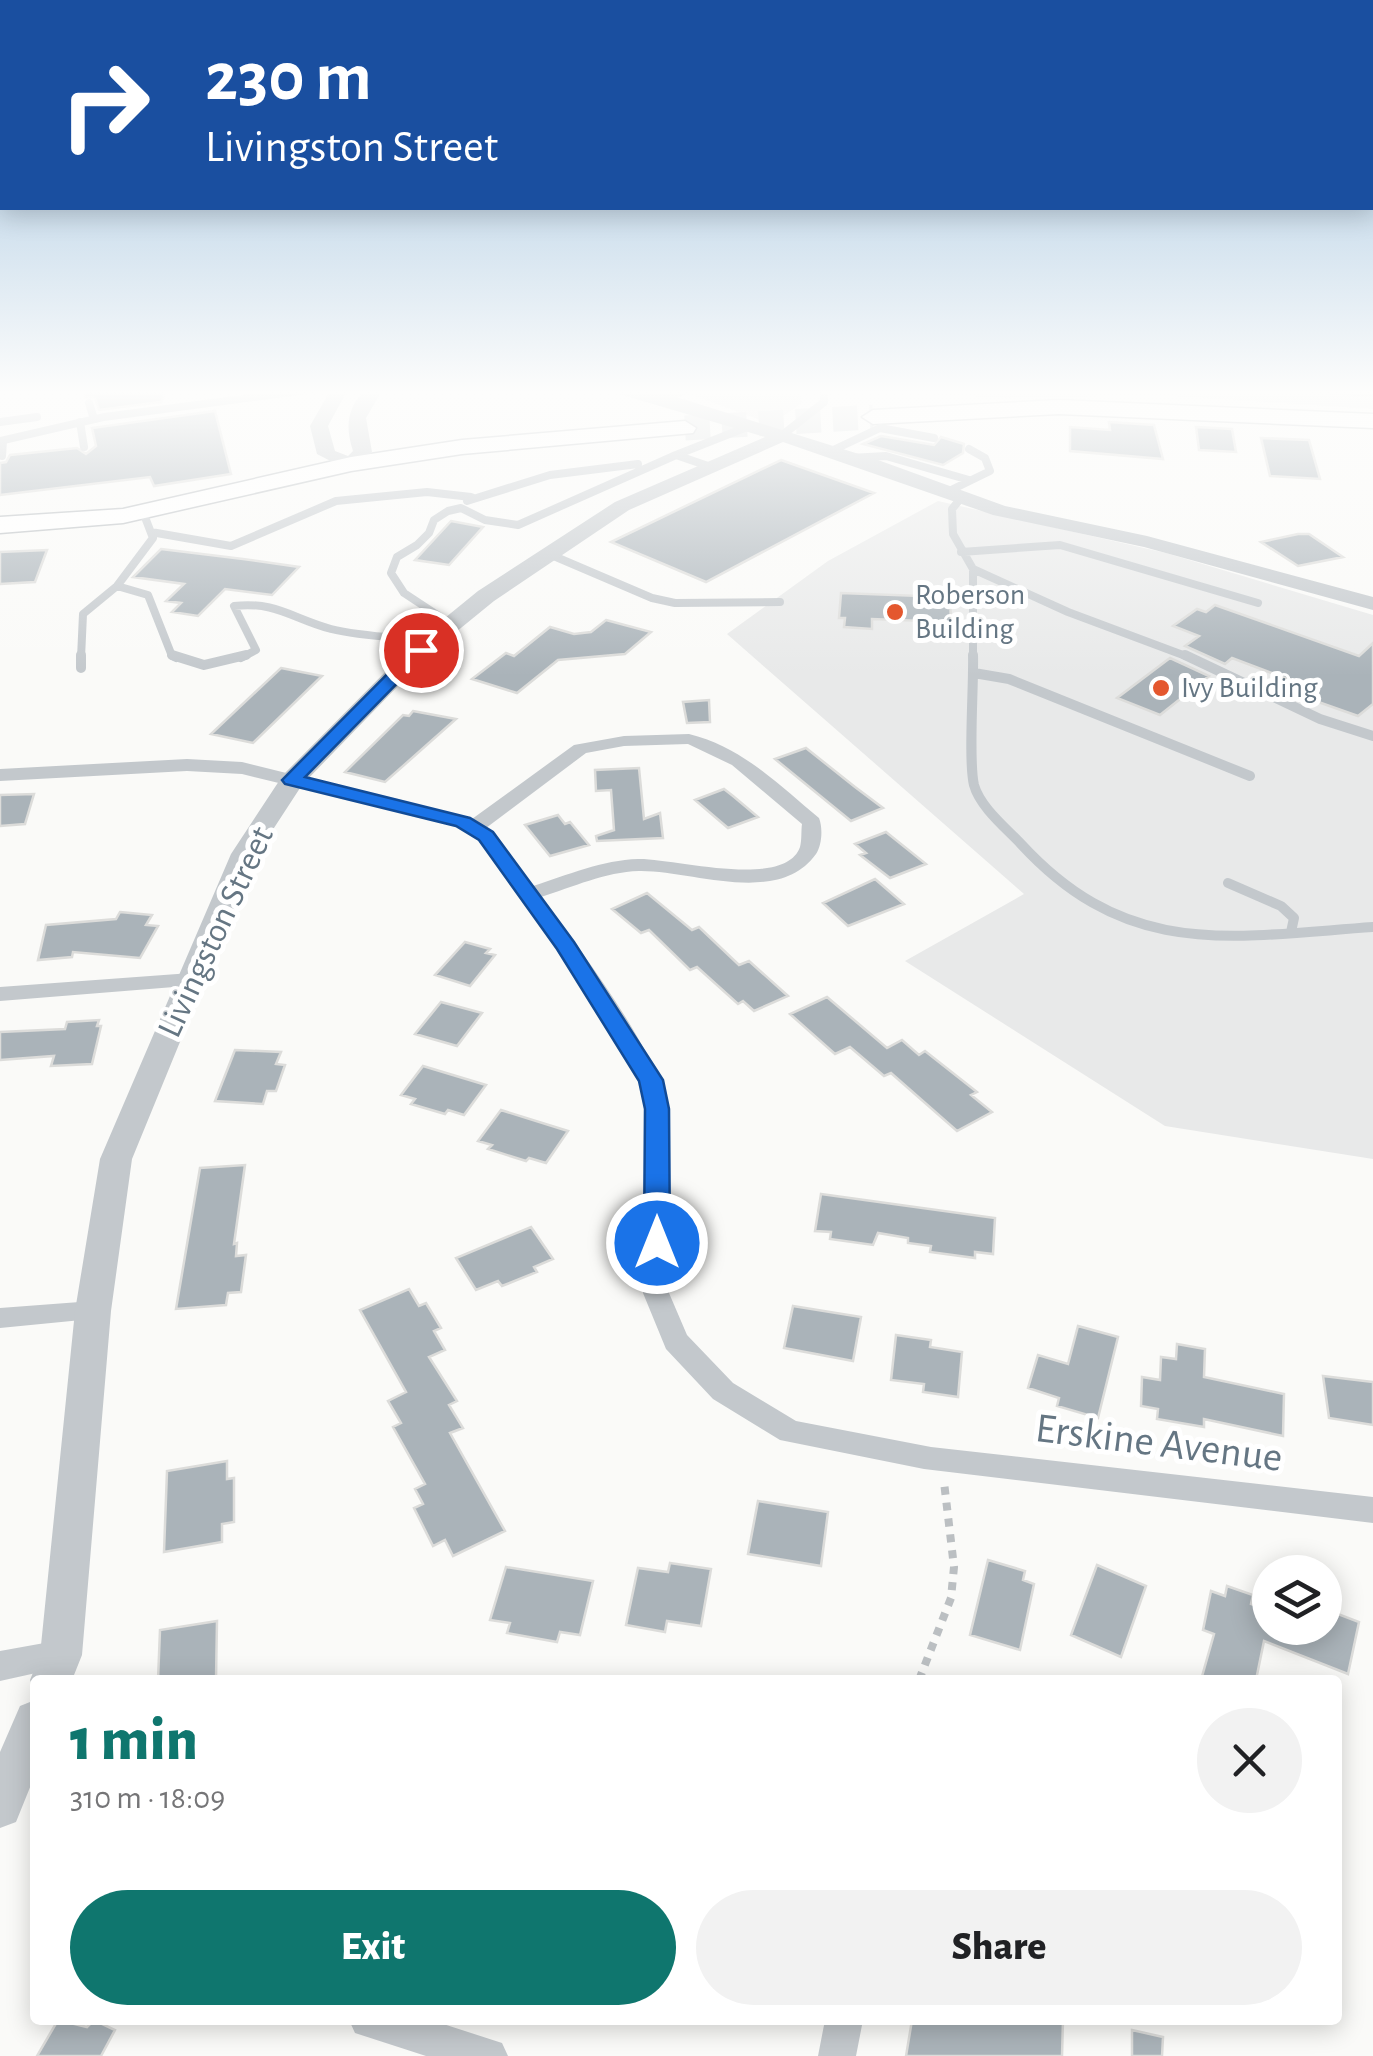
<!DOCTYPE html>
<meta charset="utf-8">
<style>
body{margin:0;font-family:"Alegreya Sans",sans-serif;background:#f2f2f2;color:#202124;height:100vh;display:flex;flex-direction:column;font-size:38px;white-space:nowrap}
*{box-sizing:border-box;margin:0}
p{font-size:32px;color:#757577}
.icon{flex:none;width:55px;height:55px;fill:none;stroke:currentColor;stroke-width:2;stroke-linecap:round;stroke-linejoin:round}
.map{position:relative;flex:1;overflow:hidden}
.drawer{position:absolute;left:30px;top:1675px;width:1312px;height:350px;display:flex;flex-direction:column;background:#fff;border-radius:10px;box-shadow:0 5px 25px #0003}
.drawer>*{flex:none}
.top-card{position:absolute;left:0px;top:0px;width:1375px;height:210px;box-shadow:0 5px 25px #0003;background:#1a4fa0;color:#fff;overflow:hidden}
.tools{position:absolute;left:1252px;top:1555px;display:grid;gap:20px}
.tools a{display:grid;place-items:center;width:90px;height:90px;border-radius:50%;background:#fff;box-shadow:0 5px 25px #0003;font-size:50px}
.pin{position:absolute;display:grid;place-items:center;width:85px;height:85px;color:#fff;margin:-42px;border:5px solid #fff;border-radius:50%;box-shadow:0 2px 10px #0007}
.me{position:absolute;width:110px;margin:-55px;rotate:0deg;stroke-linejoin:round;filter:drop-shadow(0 0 8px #0008)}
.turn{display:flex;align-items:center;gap:35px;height:210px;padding:0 40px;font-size:45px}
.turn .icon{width:130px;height:130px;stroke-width:2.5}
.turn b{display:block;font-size:70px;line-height:85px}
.round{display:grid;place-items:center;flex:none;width:105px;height:105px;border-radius:52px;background:#f2f2f2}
.headline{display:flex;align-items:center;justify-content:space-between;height:170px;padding:0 40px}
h1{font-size:60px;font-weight:800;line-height:75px;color:#0f766e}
.cta{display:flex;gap:20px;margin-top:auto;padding:20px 40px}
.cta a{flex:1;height:115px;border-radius:60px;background:#0f766e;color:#fff;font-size:40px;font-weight:800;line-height:115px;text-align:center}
.cta a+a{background:#f2f2f2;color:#202124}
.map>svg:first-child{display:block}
</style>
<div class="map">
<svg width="1373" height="2056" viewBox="0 0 1373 2056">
<rect width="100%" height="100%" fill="#fafaf8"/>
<path fill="#e8e9e9" d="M676,389H798L802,403L779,419L760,420Z
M912,389H1373V409L1159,395L1005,398L934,394Z
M938,501L1166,553L1373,615V1159L1165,1126L905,961L1024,894L727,634L828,561Z"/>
<path fill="#aab3b9" stroke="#dcdcda" stroke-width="2.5" d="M83,389H167L161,402L99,410L95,398L85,397Z
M215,411L231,474L154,486L150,477L0,495V463L6,462L10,455L77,448L86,454L96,446L92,428Z
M1109,422L1154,425L1163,459L1070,451V427L1110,430Z
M1196,427L1232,429L1236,452L1199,450Z
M881,436L934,445L941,437L964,444L963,453L943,465L863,444Z
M1261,438L1309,440L1320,479L1270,476Z
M781,460L874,493L706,582L611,542Z
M451,521L483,527L449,565L415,560Z
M1298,534H1309L1343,557L1298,566L1261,542Z
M161,549L243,559L299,567L272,595L225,589L198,616L172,612L181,603L166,601L184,584L133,577Z
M47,550L35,582L0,584V552Z
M920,588L944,589L945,597H950L951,622L872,619V629L844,627L845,618H839L841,593L920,596Z
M1215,605L1359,656L1373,643V704L1358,716L1307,698L1317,690L1232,658L1225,664L1185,646L1199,636L1173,626L1197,609L1206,612Z
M606,620L651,632L625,654L558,660L517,693L472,679L506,653L514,656L550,627L574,634L591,632Z
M1170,658L1209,676L1160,715L1117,698Z
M281,668L322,676L253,743L211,734Z
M709,700L710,722L687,723L683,702Z
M413,711L456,719L385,782L345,772L403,715L409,716Z
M806,748L855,787L883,808L851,821L775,759Z
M639,768L644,819L660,813L663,838L597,841L596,836L614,830L611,790L596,791L595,770Z
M724,789L733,796L758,817L728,828L695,800Z
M34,794L25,824L0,826V795Z
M558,815L565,824L570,822L589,845L550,856L525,825Z
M886,832L926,864L890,878L860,855L866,853L855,844Z
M875,879L904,904L848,926L823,903Z
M647,893L692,930L699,927L739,965L749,961L788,996L754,1011L743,1001L738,1004L697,967L690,970L649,930L641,933L612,909Z
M120,912L152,915L146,925L158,926L140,958L73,952L72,957L38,960L46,925L116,919Z
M465,942L490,949L486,953L495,955L470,986L435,975Z
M827,997L887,1048L902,1040L919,1055L925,1051L977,1092L971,1095L992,1112L957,1131L891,1073L884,1076L850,1047L835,1054L790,1014Z
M441,1002L482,1013L457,1046L415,1034Z
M99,1020L97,1026H101L92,1064L51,1066L54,1056L0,1060V1032L65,1029L67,1022Z
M235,1050L281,1052L276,1064L285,1065L276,1091H267L263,1104L215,1101Z
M423,1066L486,1085L464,1115L448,1110L445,1114L411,1104L415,1099L401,1095Z
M501,1110L568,1131L546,1163L529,1158L526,1161L488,1149L492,1145L478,1141Z
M245,1165L234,1244L237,1243L236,1256L246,1255L241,1292L228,1293L226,1305L176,1309L200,1168Z
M821,1194L995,1218L993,1254L975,1252V1258L930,1252L931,1246L908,1243V1238L878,1233L873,1245L830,1239L831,1232L815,1231Z
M531,1227L553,1259L534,1267L537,1272L502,1286L498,1281L476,1290L456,1258Z
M409,1289L419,1306L426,1303L441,1328L434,1331L445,1350L429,1357L457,1401L449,1405L463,1428L450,1433L505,1531L453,1556L445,1540L433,1546L414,1508L423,1504L415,1489L425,1484L393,1427L401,1423L388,1401L406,1392L360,1310Z
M793,1306L861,1317L853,1361L784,1348Z
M1078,1326L1118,1337L1098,1418L1057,1406L1059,1398L1028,1388L1038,1355L1068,1364Z
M896,1335L931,1340L930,1347L962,1352L958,1397L923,1392L924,1384L891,1380Z
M1177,1344L1205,1349L1204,1377L1284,1394L1283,1436L1204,1419V1427L1157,1419L1158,1409L1141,1406L1142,1377L1160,1380L1161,1357L1176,1359Z
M1323,1376L1373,1382V1425L1329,1418Z
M227,1461V1479L234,1478V1522L222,1524V1542L164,1552L167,1471Z
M758,1501L828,1512L821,1566L748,1554Z
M988,1560L1025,1571L1023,1580L1034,1584L1020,1650L970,1635Z
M670,1563L711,1569L701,1626L667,1621L665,1632L626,1625L638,1568L668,1572Z
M1097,1565L1146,1586L1121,1657L1071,1635Z
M506,1567L593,1581L580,1635L560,1632L557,1642L507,1633L510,1623L490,1620Z
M1227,1586L1253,1595L1251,1604L1270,1611L1266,1628H1325V1609L1359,1622L1348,1674L1264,1641L1256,1680H1201L1214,1634L1203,1630L1211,1591L1225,1596Z
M217,1621L216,1680H158L160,1630Z
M58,2020L87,2027L94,2020L115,2030L101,2056H37Z
M912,2020H1063L1062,2056H906Z
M1132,2030L1163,2037L1162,2056H1132Z"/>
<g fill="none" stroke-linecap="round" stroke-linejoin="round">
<path stroke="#d5d9db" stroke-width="25" stroke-dasharray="25 12" stroke-linecap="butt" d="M685,428L873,417"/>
<g stroke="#b5babe" stroke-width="3">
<path id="primary" d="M1059,400L1373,414V428L1059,414L873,424L862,417L873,410Z
M685,421L696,428L693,433L462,454L351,471L123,523L0,533V517L123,509L351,457L462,440Z"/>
</g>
<path stroke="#bbbfc2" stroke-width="8" stroke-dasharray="8 8" stroke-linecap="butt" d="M919,1680L951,1598L954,1567L944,1482"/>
<path stroke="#c3c8cc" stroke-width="8" d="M1310,389L1373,393
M664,399L687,389
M89,403L94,419
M0,422L37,417
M80,422L84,447
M780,437L824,402V389
M829,452L880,428L934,438
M676,455L747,427
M2,456L3,441
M850,458L886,456L969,480
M947,492L990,471L985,458L969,449
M961,498L952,509L953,534L973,569L1068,612L1191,658
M467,501L550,475L638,464
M151,532L231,546L336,501L427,492L471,497
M961,552L1060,545L1258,603
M549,554L652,598L675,603L780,602
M973,569V658
M117,586L148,595L172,656L176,658
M451,624L404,593L391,573L397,557L417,545L429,533L434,520L448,511L461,508L485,520L518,525L676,455L711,467
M81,658L83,614L117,586L153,538L143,512
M241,658L256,650L234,606C276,601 293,619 331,629C363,637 398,637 431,641"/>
<path stroke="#c3c8cc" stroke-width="10" d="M172,655L204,665L246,655
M973,655C974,685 968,760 974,785C980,807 1006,828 1021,844C1128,960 1230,937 1373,927
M1185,655L1320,719L1373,736
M81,668V655
M974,673L1009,679L1250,776
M1228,883L1281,906L1294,918L1291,932"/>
<path fill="#c3c8cc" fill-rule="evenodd" d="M288,389H321L314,393L104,421L0,445V437L104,413Z
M689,734C742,747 778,784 819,818C823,828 822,845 816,854C778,907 692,870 639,871C605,872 573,887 541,897C580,949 655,1048 669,1109V1293L687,1335L733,1383L796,1421L931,1447L1373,1497V1523L924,1469L780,1440L713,1399L666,1349L643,1293L645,1109L639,1081L558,948L479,840L456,826L242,774L187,771L0,781V769L187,759L242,762L472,819L574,745L624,736ZM688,744L732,765L802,824C801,830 802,840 800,847C785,890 673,858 638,859C603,860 567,875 533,886L486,828L586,753L624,746Z
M191,973L202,980L199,985L0,1001V987Z
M93,1301L102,1304L106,1311L102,1318L0,1328V1308Z
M61,1640L72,1645L77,1655L72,1665L0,1681V1651Z
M349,2020H431L502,2043L508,2056H426L355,2033Z
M825,2020H863L856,2056H818Z"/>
<path fill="#c3c8cc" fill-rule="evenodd" d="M331,389H348L328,426L335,451L348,456L353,451C345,426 347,409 365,389H383L366,418L372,452L358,468H344L317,454L310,426Z
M602,389H637L670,395L878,460L1005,506L1147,536L1373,597V610L1144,547L993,515L783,442L629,510L494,601L429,654L302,785L257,854L132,1159L111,1311L82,1655L72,1680H35V1692L30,1680L40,1655L75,1311L100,1159L231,854L283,775L413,644L478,591L615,502L765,437Z
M35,1700V1775L16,1822L0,1828V1752L20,1706Z"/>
<use href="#primary" fill="#fff" fill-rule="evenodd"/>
</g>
<linearGradient id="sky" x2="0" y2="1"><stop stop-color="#96bcdc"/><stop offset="0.58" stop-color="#fdfdfc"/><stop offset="1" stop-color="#fdfdfc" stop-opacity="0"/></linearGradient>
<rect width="1373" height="676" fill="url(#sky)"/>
<path fill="#1a73e8" stroke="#114b97" stroke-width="2.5" d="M421,644L427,646V653L305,777L470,818L493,832L574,942L663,1080L669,1109L670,1243L666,1250H648L644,1243L645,1109L639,1081L557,949L479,840L456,826L285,784L282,780L415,646Z"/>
<g fill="#e4572e" stroke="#fff" stroke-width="4">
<circle cx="895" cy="612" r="10"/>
<circle cx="1161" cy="688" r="10"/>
</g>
<g text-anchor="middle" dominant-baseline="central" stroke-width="10" stroke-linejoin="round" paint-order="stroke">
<g font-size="30" fill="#657683" stroke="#fff" text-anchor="start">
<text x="915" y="595">Roberson<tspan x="915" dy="34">Building</tspan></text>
<text x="1181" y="688">Ivy Building</text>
</g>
<g font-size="35" fill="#657683" stroke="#fff">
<text transform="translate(216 932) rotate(-65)">Livingston Street</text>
</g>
<g font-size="42" fill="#657683" stroke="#fff">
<text transform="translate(1159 1443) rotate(7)">Erskine Avenue</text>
</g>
</g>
</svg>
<div class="tools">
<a><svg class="icon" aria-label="layers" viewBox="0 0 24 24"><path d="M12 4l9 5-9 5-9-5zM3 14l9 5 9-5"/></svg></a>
</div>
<div class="pin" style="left:421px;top:650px;background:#d93025"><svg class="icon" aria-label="arrive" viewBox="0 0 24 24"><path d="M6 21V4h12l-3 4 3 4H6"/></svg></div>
<svg class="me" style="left:657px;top:1243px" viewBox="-20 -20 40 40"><circle r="17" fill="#1a73e8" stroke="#fff" stroke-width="3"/><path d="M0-11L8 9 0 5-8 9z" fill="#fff"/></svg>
<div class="top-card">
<div class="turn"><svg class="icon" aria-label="right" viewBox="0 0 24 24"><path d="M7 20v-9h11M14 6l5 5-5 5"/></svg><div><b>230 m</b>Livingston Street</div></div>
</div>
<section class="drawer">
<div class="headline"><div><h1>1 min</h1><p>310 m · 18:09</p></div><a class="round"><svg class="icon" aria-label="close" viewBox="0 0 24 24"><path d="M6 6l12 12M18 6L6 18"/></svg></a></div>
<div class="cta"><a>Exit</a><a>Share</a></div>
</section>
</div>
